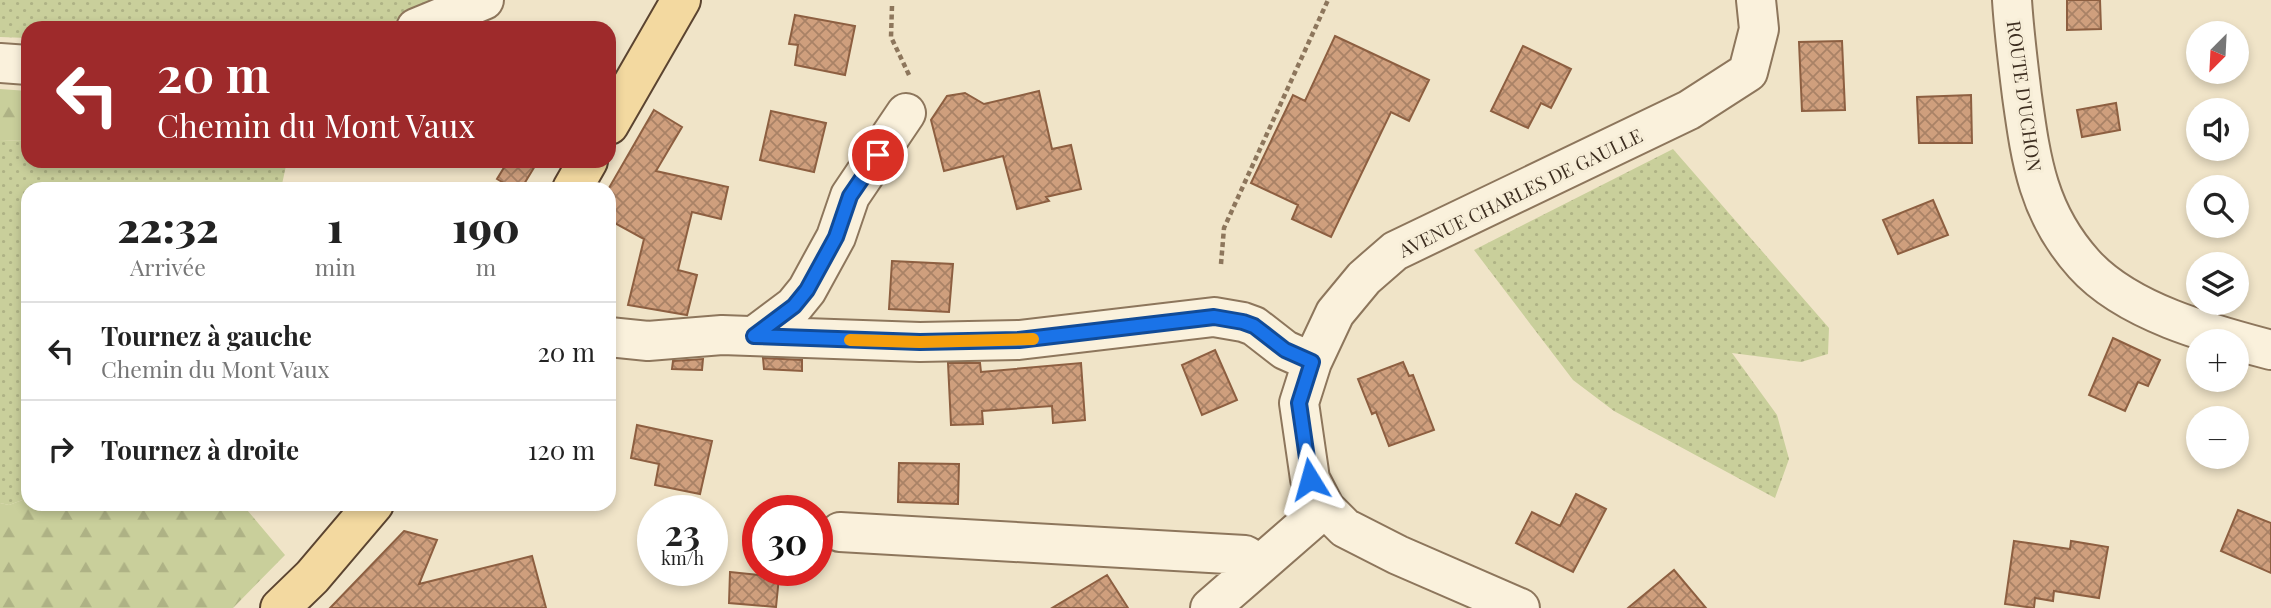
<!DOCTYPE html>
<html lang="fr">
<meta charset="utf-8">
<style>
body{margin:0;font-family:"Playfair Display",serif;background:#f2f2f2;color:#222;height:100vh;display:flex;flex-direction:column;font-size:26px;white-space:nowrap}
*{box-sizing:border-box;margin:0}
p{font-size:23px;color:#767676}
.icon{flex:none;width:38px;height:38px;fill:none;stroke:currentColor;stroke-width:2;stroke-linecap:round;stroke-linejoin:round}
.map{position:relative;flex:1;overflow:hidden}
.drawer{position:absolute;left:21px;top:182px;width:595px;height:329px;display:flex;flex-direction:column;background:#fff;border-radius:21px;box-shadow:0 4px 10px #0003}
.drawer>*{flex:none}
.top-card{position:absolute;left:21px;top:21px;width:595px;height:147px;border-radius:21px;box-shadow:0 4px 10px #0003;background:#9e2a2b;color:#fff;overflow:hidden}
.needle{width:46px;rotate:204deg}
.tools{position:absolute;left:2186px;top:21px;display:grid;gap:14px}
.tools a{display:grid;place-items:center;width:63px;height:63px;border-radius:50%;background:#fff;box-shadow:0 4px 10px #0003;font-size:35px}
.speed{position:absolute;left:637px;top:495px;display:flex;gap:14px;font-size:35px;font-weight:700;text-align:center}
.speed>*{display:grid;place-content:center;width:91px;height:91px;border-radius:50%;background:#fff;box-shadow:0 4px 10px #0003;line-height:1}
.speed small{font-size:18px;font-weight:400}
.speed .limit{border:10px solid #d22;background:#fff;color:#111}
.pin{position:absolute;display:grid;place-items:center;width:60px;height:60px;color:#fff;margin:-30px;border:4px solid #fff;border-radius:50%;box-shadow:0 2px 7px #0007}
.me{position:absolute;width:77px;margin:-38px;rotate:352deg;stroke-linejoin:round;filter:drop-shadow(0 0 5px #0008)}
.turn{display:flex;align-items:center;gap:24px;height:147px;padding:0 21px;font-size:32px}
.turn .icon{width:91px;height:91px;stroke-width:2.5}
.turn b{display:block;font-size:49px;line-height:60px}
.eta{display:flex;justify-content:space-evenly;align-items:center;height:119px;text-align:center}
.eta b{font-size:42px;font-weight:800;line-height:49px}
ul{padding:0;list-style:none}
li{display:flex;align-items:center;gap:21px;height:98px;padding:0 21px;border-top:2px solid #e0e0e0}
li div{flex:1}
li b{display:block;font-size:26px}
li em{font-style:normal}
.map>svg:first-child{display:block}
</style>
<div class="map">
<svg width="2271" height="608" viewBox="0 0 2271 608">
<defs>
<pattern id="grass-dots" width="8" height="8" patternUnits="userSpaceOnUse" patternTransform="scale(1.75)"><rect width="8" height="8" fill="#c9cf9b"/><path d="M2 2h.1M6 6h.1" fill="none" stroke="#aeb285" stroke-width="1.8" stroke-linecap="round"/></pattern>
<pattern id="forest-firs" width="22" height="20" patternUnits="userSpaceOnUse" patternTransform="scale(1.75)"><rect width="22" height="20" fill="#c9cf9b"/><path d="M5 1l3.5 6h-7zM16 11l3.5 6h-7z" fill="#aeb285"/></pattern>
<pattern id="building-cross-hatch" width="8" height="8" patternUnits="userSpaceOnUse" patternTransform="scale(1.75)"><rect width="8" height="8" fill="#cf9f7d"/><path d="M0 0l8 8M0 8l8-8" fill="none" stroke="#a98266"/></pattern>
</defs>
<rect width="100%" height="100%" fill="#f0e4c8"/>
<path fill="url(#grass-dots)" d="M0,0H446L406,19L357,28H28V38L0,37Z
M28,140V161H287L281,189H28V498L9,505L0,503V141Z
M1673,149L1829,328L1828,354L1801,362L1732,353L1777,415L1789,459L1775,498L1614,411L1573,380L1474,250Z"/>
<path fill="url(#forest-firs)" d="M0,89L28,91V140L0,141Z
M28,498V504H242L285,555L233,608H0V503L9,505Z"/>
<path fill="url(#building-cross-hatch)" stroke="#8d5f41" stroke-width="2" d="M2067,0H2100L2101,29L2067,30Z
M795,15L855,26L845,75L795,65L798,45L789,44Z
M1335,36L1429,80L1409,121L1391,112L1331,237L1292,219L1298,205L1251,183L1293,95L1305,101Z
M1842,41L1845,110L1802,111L1799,42Z
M1523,46L1571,69L1551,108L1541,103L1528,128L1491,111Z
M1039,91L1052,149L1071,145L1081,189L1046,197L1049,201L1017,209L1003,156L944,171L931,120L947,96L965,93L984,104Z
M1971,95L1972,143H1919L1917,97Z
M2116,103L2120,130L2082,137L2077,110Z
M654,110L682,127L656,171L728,187L721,219L692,212L678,270L697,275L687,315L628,305L644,239L609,220V188Z
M771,111L826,123L814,172L760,160Z
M508,161H538L521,189H514L497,179Z
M1933,200L1948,235L1898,254L1883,220Z
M892,261L953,264L949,312L889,309Z
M2113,338L2160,360L2148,386L2138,382L2125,411L2089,395Z
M1215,350L1237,400L1202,415L1182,365Z
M763,358L802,360V371L764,369Z
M703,359L702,370L672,369L673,361Z
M1403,362L1409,376L1413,375L1434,430L1389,446L1376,412L1372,414L1358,379Z
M948,363H980L981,372L1081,363L1085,420L1053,423L1052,406L982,411L983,424L951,425Z
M637,425L712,441L700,494L655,485L659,464L631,458Z
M899,463L959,464L958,504L898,502Z
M1576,494L1606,509L1573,572L1516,543L1532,512L1560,526Z
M2238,510L2271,523V573L2221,551Z
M404,531L437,540L419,584L532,556L546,608H330Z
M2014,541L2070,549L2071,541L2108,547L2099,598L2054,591L2053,601L2035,598L2034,608L2005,604Z
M1674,570L1706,608H1628Z
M730,572L779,577L776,607L729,603Z
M1107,575L1128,608H1052Z"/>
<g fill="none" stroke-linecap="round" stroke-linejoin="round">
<g stroke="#8d765c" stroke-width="42">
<path id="minor" d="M2012,0C2014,32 2018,64 2022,96C2031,161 2038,213 2084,264C2127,312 2210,334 2271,350
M416,28L484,0
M0,63L28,65
M754,336L794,306L807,290L836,237L850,196L906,113
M609,337L648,341L722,335L920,342L1019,340L1214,317L1243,322L1254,326L1285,350L1312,362
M840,532L1245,555L1260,564
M1210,608L1325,508
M1520,608L1398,555L1345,528L1325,508L1310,479L1299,403L1312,362L1335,313L1364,278L1395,251L1689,110L1748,72L1759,29L1756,0"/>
</g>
<g stroke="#5b4430" stroke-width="42">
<path id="major" d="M609,125L681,0
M572,189L588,161
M280,608L312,577L374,504"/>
</g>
<path stroke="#8d765c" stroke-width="4.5" stroke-dasharray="5 3.5" stroke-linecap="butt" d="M892,6L891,37L910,77
M1221,264L1224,228L1328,0"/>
<use href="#minor" stroke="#faf1dc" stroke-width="38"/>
<use href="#major" stroke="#f3d9a0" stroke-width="38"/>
</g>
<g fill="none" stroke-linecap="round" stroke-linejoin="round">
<g stroke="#114b97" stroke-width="18">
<path id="route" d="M878,155L850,196L836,237L807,290L794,306L754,336L920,342L1019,340L1214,317L1243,322L1254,326L1285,350L1312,362L1299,403L1310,479"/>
</g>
<use href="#route" stroke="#1a73e8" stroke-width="12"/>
<path stroke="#f59e0b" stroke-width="12" d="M850,340L920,342L1033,339"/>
</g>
<g text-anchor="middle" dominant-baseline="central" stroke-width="6" stroke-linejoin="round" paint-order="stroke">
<g font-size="19" fill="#3d2e20" stroke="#f7eed8">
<text transform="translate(2025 96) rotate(82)">ROUTE D'UCHON</text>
<text transform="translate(1520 192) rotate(-26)">AVENUE CHARLES DE GAULLE</text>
</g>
</g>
</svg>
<div class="tools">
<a><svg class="needle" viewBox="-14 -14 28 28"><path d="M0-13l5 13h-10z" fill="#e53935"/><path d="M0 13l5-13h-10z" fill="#767676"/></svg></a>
<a><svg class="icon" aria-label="sound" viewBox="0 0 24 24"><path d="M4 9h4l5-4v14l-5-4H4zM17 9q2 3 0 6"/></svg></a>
<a><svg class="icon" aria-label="search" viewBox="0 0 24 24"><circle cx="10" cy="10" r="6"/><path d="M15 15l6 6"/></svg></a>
<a><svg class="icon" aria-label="layers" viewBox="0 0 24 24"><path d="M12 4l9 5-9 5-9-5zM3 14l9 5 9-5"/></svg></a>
<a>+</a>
<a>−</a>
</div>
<div class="speed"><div>23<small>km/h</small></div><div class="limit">30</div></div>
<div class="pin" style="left:878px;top:155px;background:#d93025"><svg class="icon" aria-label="arrive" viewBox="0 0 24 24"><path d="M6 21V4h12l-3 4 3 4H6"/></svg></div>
<svg class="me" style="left:1310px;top:479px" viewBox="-20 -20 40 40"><path d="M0-17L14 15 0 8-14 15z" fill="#1a73e8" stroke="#fff" stroke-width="4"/></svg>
<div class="top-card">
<div class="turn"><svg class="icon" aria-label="left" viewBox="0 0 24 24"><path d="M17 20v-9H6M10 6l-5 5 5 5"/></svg><div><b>20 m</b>Chemin du Mont Vaux</div></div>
</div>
<section class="drawer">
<div class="eta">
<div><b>22:32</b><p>Arrivée</p></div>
<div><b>1</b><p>min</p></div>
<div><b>190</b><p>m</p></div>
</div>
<ul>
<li><svg class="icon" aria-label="left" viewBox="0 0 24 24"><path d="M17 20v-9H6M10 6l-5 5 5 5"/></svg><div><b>Tournez à gauche</b><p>Chemin du Mont Vaux</p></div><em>20 m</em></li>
<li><svg class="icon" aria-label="right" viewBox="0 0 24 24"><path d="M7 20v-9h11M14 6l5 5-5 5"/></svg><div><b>Tournez à droite</b></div><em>120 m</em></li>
</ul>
</section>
</div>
